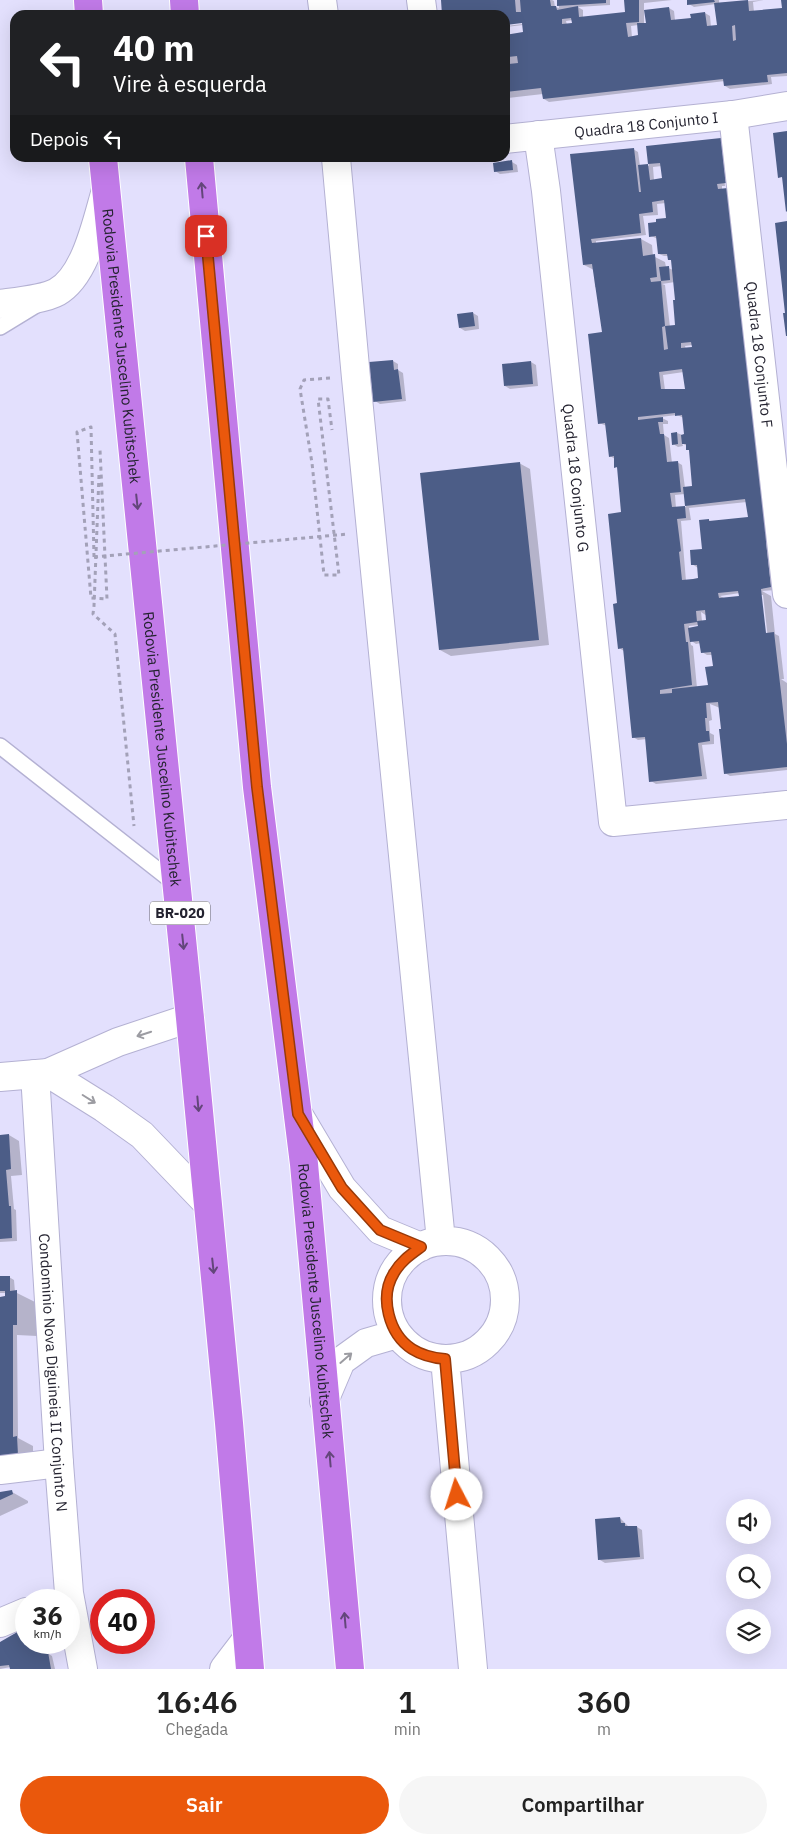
<!DOCTYPE html>
<html lang="pt">
<meta charset="utf-8">
<style>
body{margin:0;font-family:"IBM Plex Sans",sans-serif;background:#f6f6f6;color:#222;height:100vh;display:flex;flex-direction:column;font-size:19px;white-space:nowrap}
*{box-sizing:border-box;margin:0}
p{font-size:16px;color:#767676}
.icon{flex:none;width:28px;height:28px;fill:none;stroke:currentColor;stroke-width:2;stroke-linecap:round;stroke-linejoin:round}
.map{position:relative;height:1669px;overflow:hidden}
.details{display:flex;flex-direction:column;background:#fff;flex:1}
.details>*{flex:none}
.hud{position:absolute;left:10px;top:10px;width:500px;height:152px;border-radius:15px;box-shadow:0 5px 20px #0002;background:#202124;color:#fff;overflow:hidden}
.fabs{position:absolute;left:726px;top:1499px;display:grid;gap:10px}
.fabs a{display:grid;place-items:center;width:45px;height:45px;border-radius:50%;background:#fff;box-shadow:0 5px 20px #0002;font-size:25px}
.speed{position:absolute;left:15px;top:1589px;display:flex;gap:10px;font-size:25px;font-weight:700;text-align:center}
.speed>*{display:grid;place-content:center;width:65px;height:65px;border-radius:50%;background:#fff;box-shadow:0 5px 20px #0002;line-height:1}
.speed small{font-size:12px;font-weight:400}
.speed .limit{border:8px solid #d22;background:#fff;color:#111}
.pin{position:absolute;display:grid;place-items:center;width:42px;height:42px;color:#fff;margin:-21px;border-radius:10px;box-shadow:0 2px 8px #0006}
.me{position:absolute;width:55px;margin:-28px;rotate:355deg;stroke-linejoin:round;filter:drop-shadow(0 0 4px #0008)}
.turn{display:flex;align-items:center;gap:18px;height:105px;padding:0 20px;font-size:22px}
.turn .icon{width:65px;height:65px;stroke-width:2.5}
.turn b{display:block;font-size:35px;line-height:42px}
.then{display:flex;align-items:center;height:48px;padding:0 20px;background:#0003;gap:10px;font-size:19px}
.eta{display:flex;justify-content:space-evenly;align-items:center;height:85px;text-align:center}
.eta b{font-size:30px;font-weight:600;line-height:35px}
.action{display:flex;gap:10px;margin-top:auto;padding:10px 20px}
.action a{flex:1;height:58px;border-radius:30px;background:#ea580c;color:#fff;font-size:20px;font-weight:600;line-height:58px;text-align:center}
.action a+a{background:#f6f6f6;color:#222}
.map>svg:first-child{display:block}
</style>
<div class="map">
<svg width="787" height="1669" viewBox="0 0 787 1669">
<rect width="100%" height="100%" fill="#e3e0fd"/>
<path fill="#0003" fill-rule="evenodd" d="M442,0H552L554,1L555,7L559,8L558,0H610V5L578,7L583,10V18L626,13L625,0H672L644,3V24H647L669,8L674,11L675,20L692,19L705,13L710,16L711,27L718,26L716,4L694,7L689,4L688,0H719V3L764,0L753,2L754,12L784,9L783,0H787V76L771,77L772,84L730,89L725,86V81L549,102L544,99L543,94L508,98L505,96V36L524,33L523,25L505,27V26L540,22L505,23V15H444ZM573,20V24L567,25L566,21ZM638,25L640,36L632,37L631,26Z
M721,139L726,142L720,141L725,186H722V190L728,189L776,590L762,591L771,596L775,634L779,636L784,679H781L787,683V770L730,776L725,773L720,708L710,704L712,720L709,721L710,733L714,735V744L702,745L707,779L656,784L651,781L647,739L638,740L633,737L624,651L619,648L623,513L618,468L616,467L615,459L610,456L607,426L599,423L603,334L598,288L595,287L594,270L584,265L582,245L633,149L638,152L640,166H649L648,147ZM662,166L663,180H654L653,167ZM666,203L668,219L651,236L658,239L659,254L664,256H669L672,261L673,270L666,267L665,262L653,256L652,245L641,239L596,244V241L646,235L643,216L658,215L657,204ZM675,282L677,301L676,326L670,327L665,285L662,284ZM693,345V348L686,349L685,346ZM684,372L686,390H665L663,375ZM677,415L684,418L685,436L677,433L673,444L678,447L683,446L682,443L687,446L690,451L693,487L685,488L682,465L677,462L672,463L669,438L664,435L663,424H668V421L660,417ZM685,494L686,507L676,508L675,495ZM747,502L749,518L711,522L709,520L703,550L692,564L698,568L699,579L686,581L681,521L691,520L689,508ZM740,593L741,597L726,599L720,596ZM760,595H763L768,639H765ZM695,601L696,612L694,613ZM701,612L707,616V621H702ZM699,625V628L689,629V626ZM690,640L696,644L701,643L702,652L707,655H713L714,667L712,686L697,688L693,646L691,645Z
M512,162L517,165L518,172L500,174L495,171Z
M473,313L478,316L479,329L465,331L460,328Z
M393,361L398,364V370L403,373L406,401L380,404L375,401Z
M531,362L536,365L538,386L510,389L505,386Z
M519,463L530,469L549,645L451,656L440,650Z
M9,1135L19,1141L22,1175L11,1176L14,1209L16,1210L17,1241L0,1242V1136Z
M0,1277H9L14,1280L15,1292L37,1303V1336L17,1335L18,1438L33,1446V1464L0,1469V1298H7V1293H0Z
M12,1492L28,1501V1503L0,1516V1493Z
M620,1518L629,1527H637L642,1530L644,1559L605,1563L600,1560Z
M26,1629V1642H46L47,1653L52,1656L55,1669H11V1667L0,1669V1644Z"/>
<path fill="#4c5d87" fill-rule="evenodd" d="M441,0H515L516,12H521L520,0H550L551,6H556L557,10L578,6L579,17L625,12L624,0H639V22L626,23L628,37L638,35L637,23H646L644,10L669,7L671,20L691,18L690,14L705,12L707,26L717,25L714,3L748,0L749,11L782,8L781,0H787V73L767,75L768,82L724,86L723,79L543,99L541,88L505,92V35L523,32L522,23L505,25V15H442ZM571,18L572,23L562,24V19ZM735,25L736,40L733,41L732,26ZM517,56L518,63L509,64L508,57Z
M557,0H606V3L557,6Z
M687,0H714L715,2L687,5Z
M787,131V211L786,212L782,177L778,178L773,133Z
M721,138L726,183L717,184L718,189L728,188L741,318H742L768,542H766L771,587L761,589L766,633L774,632L787,744V767L724,774L719,729H721L718,702L706,703L707,718H705L706,731H709L710,741L698,743L702,776L649,782L645,737L632,738L623,648L618,649L613,604L617,603L608,514L621,512L617,467L614,468V456L609,457L605,423L598,424L588,334L602,332L592,264L583,265L570,154L634,148L639,192H641L638,165L648,164L646,146ZM660,163L662,178L650,180L648,164ZM664,200L666,218L656,219V222L648,223L649,237L656,236L658,254H667L668,260H671L675,300H673L675,325L665,326L668,349L664,350L662,327L665,326L661,281L651,282L650,278L657,277L655,254L643,256L641,238L592,243L591,239L641,233L639,214L653,212L652,202ZM691,342L692,347L681,348V343ZM682,369L685,389H661L659,372ZM675,413V416L682,415L684,434L681,435L682,444H686V450H689L692,486L683,487L685,506L745,499L748,517L709,521V519L699,520L702,549L690,550L691,565H697L698,578L693,579L682,580L679,552L681,551L677,519L686,518L685,506L672,507L670,493L681,492L678,461L667,462L664,434H660L658,422H663V417L638,420V417ZM738,591L739,596L719,598L718,593ZM705,610L706,620L697,621L698,626L688,628L690,642L699,641L701,653L711,652L713,666L705,667L708,685L672,689V693L660,694V690L692,685L688,642H686L684,624L697,622L696,611Z
M512,160L513,170L494,172L493,163Z
M787,221V336H786L783,313H785L775,223Z
M669,266L670,280L661,281L659,267Z
M473,312L475,326L459,328L457,314Z
M393,360L394,370L398,369L402,399L373,402L369,362Z
M531,361L533,384L504,386L502,364Z
M677,432L678,444L672,445L671,433Z
M520,462L539,640L439,650L420,473Z
M9,1134L11,1169L6,1170L9,1206H11L12,1238L0,1239V1135Z
M0,1276H10V1291L17,1290V1325H13V1437L17,1436L18,1455L0,1458V1297L5,1296V1291H0Z
M12,1490L13,1494L0,1500V1492Z
M620,1517L621,1523H625V1526H637L640,1557L598,1560L595,1519Z
M26,1627V1642H41L43,1652H48L51,1669H10L9,1665L0,1666V1642Z"/>
<g fill="none" stroke-linecap="round" stroke-linejoin="round">
<g stroke="#b4b1d3" stroke-width="18">
<path id="lane" d="M0,327L36,305
M0,746L177,885"/>
</g>
<g stroke="#b4b1d3" stroke-width="30">
<g id="street">
<path d="M421,0L423,15"/>
<path id="s1" d="M733,115L787,594"/>
<path id="s2" d="M538,135L546,191L613,822L787,805"/>
<path id="s3" d="M505,139L733,115L787,106"/>
<path d="M0,304C14,302 45,299 57,292C86,276 97,220 106,190"/>
<path d="M48,1073L104,1108L142,1135L207,1203"/>
<path id="s4" d="M35,1074L59,1463L69,1593L83,1669"/>
<path d="M0,1077L48,1073L118,1042L190,1018"/>
<path d="M0,1470L59,1463"/>
<path d="M0,1623L26,1612"/>
<path d="M224,1669L247,1639"/>
</g>
</g>
<g stroke="#b4b1d3" stroke-width="30">
<path id="secondary" d="M322,0L324,15
M336,158L356,378L441,1241
M298,1114L342,1188L380,1230L421,1247
M387 1300a59 59 0 1 1 118 0a59 59 0 1 1-118 0Z
M445,1359L473,1669
M324,1401L341,1361L366,1343L397,1334"/>
</g>
<g stroke="#fff" stroke-width="30">
<g id="highway">
<path d="M88,0L89,15"/>
<path d="M184,0L185,15"/>
<path id="s5" d="M103,158L190,1018L229,1423L250,1669"/>
<path id="s6" d="M199,158L257,787L304,1164L350,1669"/>
</g>
</g>
<path stroke="#a3a1b8" stroke-width="3" stroke-dasharray="4 4" stroke-linecap="butt" d="M330,378L304,380L300,389L312,463L324,575H339L318,399H328L332,430
M99,475L94,606L93,614L115,634L134,826
M94,557L91,427L77,432L91,598L107,599L100,450"/>
<use href="#lane" stroke="#fff" stroke-width="15"/>
<use href="#street" stroke="#fff" stroke-width="28"/>
<use href="#secondary" stroke="#fff" stroke-width="28"/>
<use href="#highway" stroke="#c17ae8" stroke-width="28"/>
<path stroke="#a3a1b8" stroke-width="3" stroke-dasharray="4 4" stroke-linecap="butt" d="M94,557L348,534"/>
</g>
<defs><path id="oneway-shaft" d="M-6 0H5M1.5-3L5.5 0L1.5 3" fill="none" stroke-width="1.6" stroke-linecap="round" stroke-linejoin="round" transform="scale(1.25)"/></defs>
<g stroke="#63467a">
<use href="#oneway-shaft" transform="translate(202 190) rotate(-95)"/>
<use href="#oneway-shaft" transform="translate(137 502) rotate(84)"/>
<use href="#oneway-shaft" transform="translate(183 942) rotate(84)"/>
<use href="#oneway-shaft" transform="translate(198 1104) rotate(85)"/>
<use href="#oneway-shaft" transform="translate(213 1266) rotate(84)"/>
<use href="#oneway-shaft" transform="translate(330 1459) rotate(-95)"/>
<use href="#oneway-shaft" transform="translate(345 1620) rotate(-95)"/>
</g>
<g stroke="#9c9ca2">
<use href="#oneway-shaft" transform="translate(144 1034) rotate(162)"/>
<use href="#oneway-shaft" transform="translate(89 1099) rotate(32)"/>
<use href="#oneway-shaft" transform="translate(346 1358) rotate(-41)"/>
</g>
<g fill="none" stroke-linecap="round" stroke-linejoin="round">
<g stroke="#983908" stroke-width="12">
<path id="route" d="M206,236L257,787L298,1114L342,1188L380,1230L421,1247C410,1255 401,1261 394,1273C379,1297 389,1334 412,1349C423,1356 433,1358 445,1359L457,1495"/>
</g>
<use href="#route" stroke="#ea580c" stroke-width="9"/>
</g>
<g text-anchor="middle" dominant-baseline="central" stroke-width="5" stroke-linejoin="round" paint-order="stroke">
<rect fill="#fff" stroke="#66656e" stroke-width="1" x="150" y="901.5" width="60" height="23" rx="4"/>
<g font-size="14" font-weight="bold" fill="#242330">
<text x="180" y="913">BR-020</text>
</g>
<g font-size="15" fill="#242330" stroke="#fff">
<text stroke="none"><textPath href="#s3" startOffset="142">Quadra 18 Conjunto I</textPath></text>
<text stroke="none"><textPath href="#s5" startOffset="189">Rodovia Presidente Juscelino Kubitschek</textPath></text>
<text stroke="none"><textPath href="#s1" startOffset="241">Quadra 18 Conjunto F</textPath></text>
<text stroke="none"><textPath href="#s2" startOffset="345">Quadra 18 Conjunto G</textPath></text>
<text stroke="none"><textPath href="#s5" startOffset="594">Rodovia Presidente Juscelino Kubitschek</textPath></text>
<text stroke="none"><textPath href="#s6" startOffset="1149">Rodovia Presidente Juscelino Kubitschek</textPath></text>
<text stroke="none"><textPath href="#s4" startOffset="299">Condominio Nova Diguineia II Conjunto N</textPath></text>
</g>
</g>
</svg>
<div class="fabs">
<a><svg class="icon" aria-label="sound" viewBox="0 0 24 24"><path d="M4 9h4l5-4v14l-5-4H4zM17 9q2 3 0 6"/></svg></a>
<a><svg class="icon" aria-label="search" viewBox="0 0 24 24"><circle cx="10" cy="10" r="6"/><path d="M15 15l6 6"/></svg></a>
<a><svg class="icon" aria-label="layers" viewBox="0 0 24 24"><path d="M12 4l9 5-9 5-9-5zM3 14l9 5 9-5"/></svg></a>
</div>
<div class="speed"><div>36<small>km/h</small></div><div class="limit">40</div></div>
<div class="pin" style="left:206px;top:236px;background:#d93025"><svg class="icon" aria-label="arrive" viewBox="0 0 24 24"><path d="M6 21V4h12l-3 4 3 4H6"/></svg></div>
<svg class="me" style="left:457px;top:1495px" viewBox="-20 -20 40 40"><circle r="19" fill="#fff"/><path d="M0-13L10 11 0 6-10 11z" fill="#ea580c"/></svg>
<div class="hud">
<div class="turn"><svg class="icon" aria-label="left" viewBox="0 0 24 24"><path d="M17 20v-9H6M10 6l-5 5 5 5"/></svg><div><b>40 m</b>Vire à esquerda</div></div>
<div class="then">Depois<svg class="icon" aria-label="left" viewBox="0 0 24 24"><path d="M17 20v-9H6M10 6l-5 5 5 5"/></svg></div>
</div>
</div>
<section class="details">
<div class="eta">
<div><b>16:46</b><p>Chegada</p></div>
<div><b>1</b><p>min</p></div>
<div><b>360</b><p>m</p></div>
</div>
<div class="action"><a>Sair</a><a>Compartilhar</a></div>
</section>
